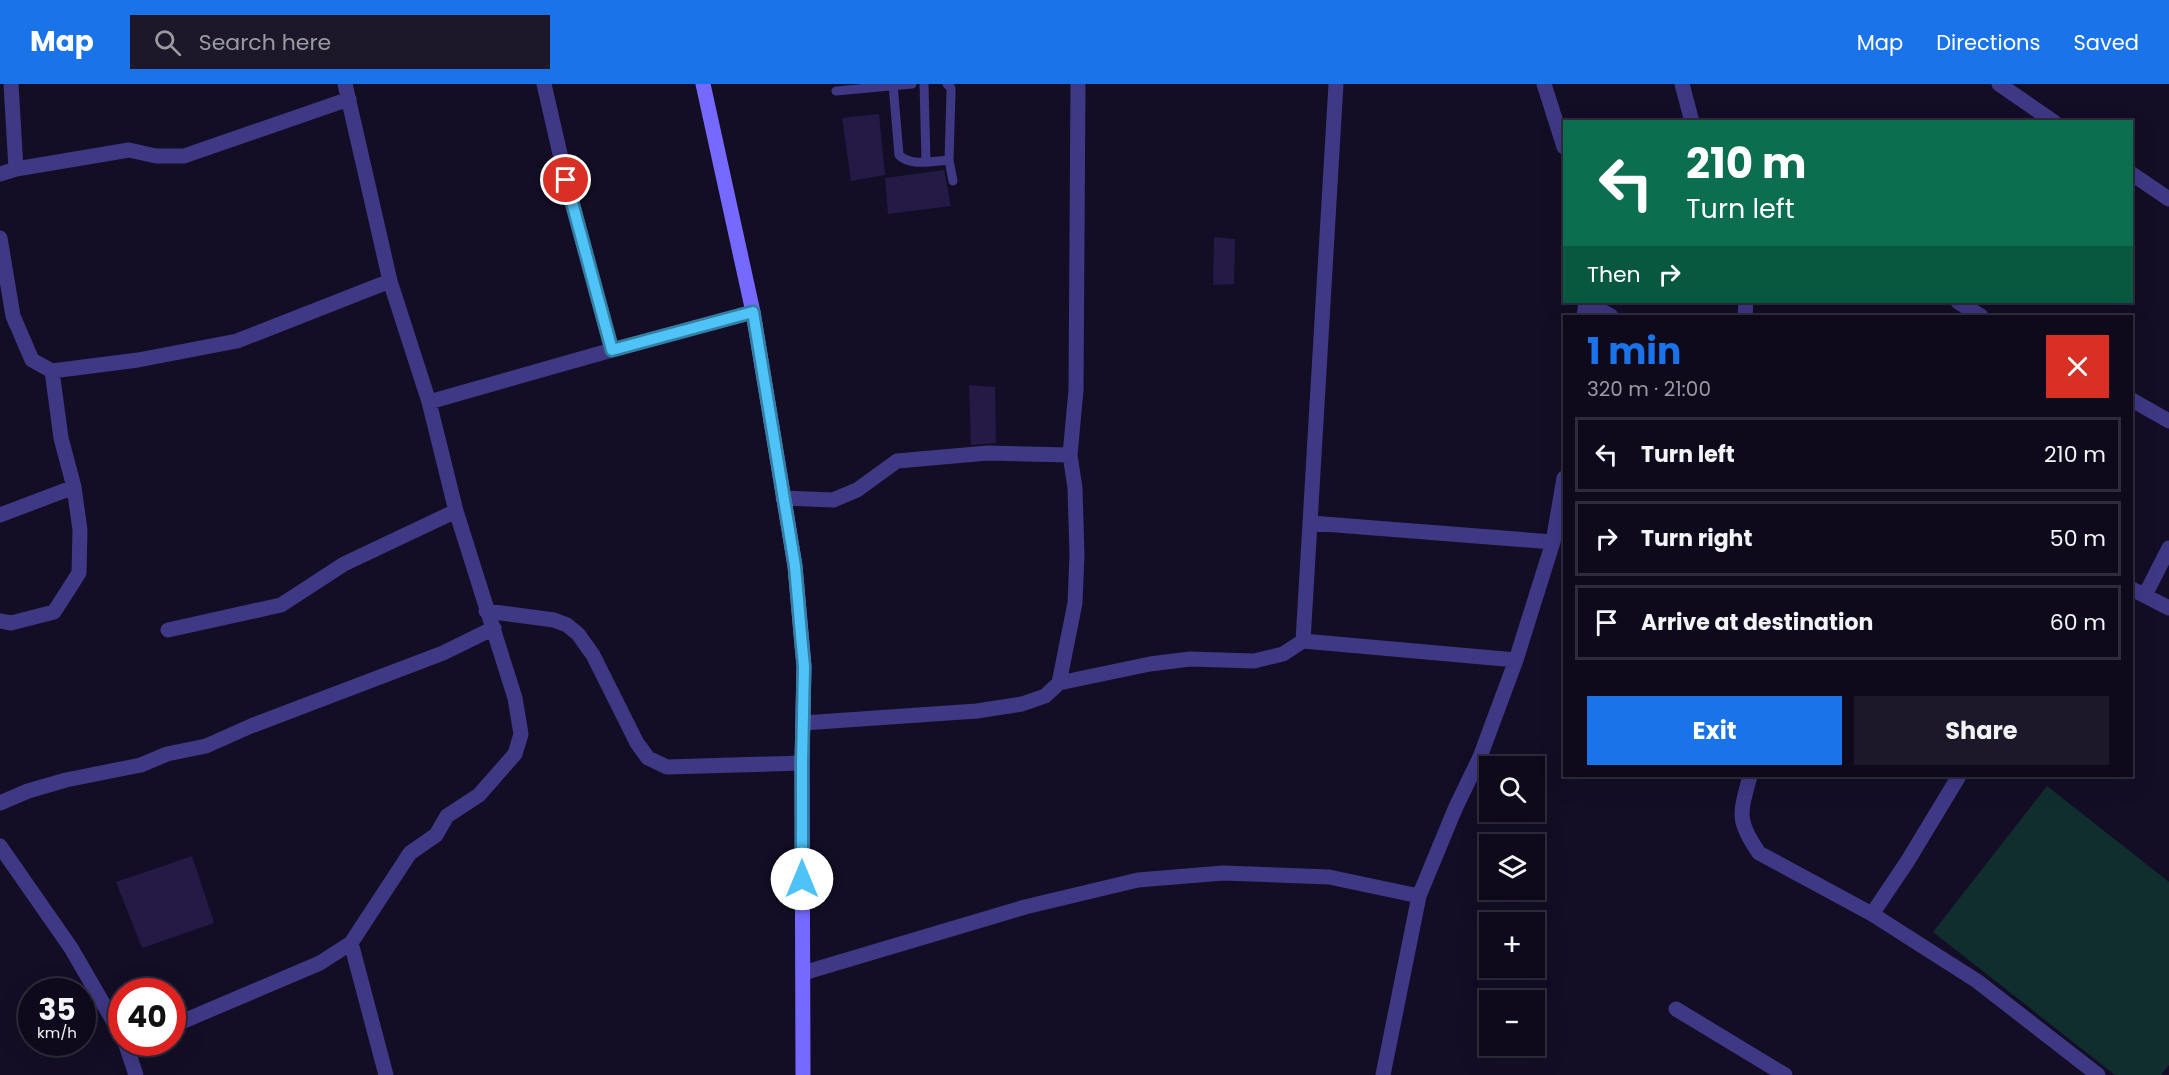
<!DOCTYPE html>
<meta charset="utf-8">
<style>
body{margin:0;font-family:Poppins,sans-serif;background:#1c1829;color:#f1f3f6;height:100vh;display:flex;flex-direction:column;font-size:22px;white-space:nowrap}
*{box-sizing:border-box;margin:0}
p{font-size:20px;color:#9b9aa3}
.icon{flex:none;width:33px;height:33px;fill:none;stroke:currentColor;stroke-width:2;stroke-linecap:round;stroke-linejoin:round}
.map{position:relative;flex:1;overflow:hidden}
.drawer{position:absolute;left:1563px;top:231px;width:570px;height:462px;display:flex;flex-direction:column;background:#0e0a1c;border-radius:0px;box-shadow:0 6px 24px #0002,0 0 0 2px #2e2b3b}
.drawer>*{flex:none}
.top-card{position:absolute;left:1563px;top:36px;width:570px;height:183px;border-radius:0px;box-shadow:0 6px 24px #0002,0 0 0 2px #2e2b3b;background:#0b6e4f;color:#fff;overflow:hidden}
.controls{position:absolute;left:1479px;top:672px;display:grid;gap:12px}
.controls a{display:grid;place-items:center;width:66px;height:66px;border-radius:0px;background:#0e0a1c;box-shadow:0 6px 24px #0002,0 0 0 2px #2e2b3b;font-size:30px}
.speed{position:absolute;left:18px;top:894px;display:flex;gap:12px;font-size:30px;font-weight:700;text-align:center}
.speed>*{display:grid;place-content:center;width:78px;height:78px;border-radius:50%;background:#0e0a1c;box-shadow:0 6px 24px #0002,0 0 0 2px #2e2b3b;line-height:1}
.speed small{font-size:15px;font-weight:400}
.speed .limit{border:9px solid #d22;background:#fff;color:#111}
.pin{position:absolute;display:grid;place-items:center;width:51px;height:51px;color:#fff;margin:-26px;border:3px solid #fff;border-radius:50%;box-shadow:0 2px 6px #0007}
.me{position:absolute;width:66px;margin:-33px;rotate:0deg;stroke-linejoin:round;filter:drop-shadow(0 0 4px #0008)}
.turn{display:flex;align-items:center;gap:21px;height:126px;padding:0 24px;font-size:27px}
.turn .icon{width:78px;height:78px;stroke-width:2.5}
.turn b{display:block;font-size:42px;line-height:51px}
.then{display:flex;align-items:center;height:57px;padding:0 24px;background:#0003;gap:12px;font-size:22px}
.round{display:grid;place-items:center;flex:none;width:63px;height:63px;border-radius:0px;background:#1c1829}
.head{display:flex;align-items:center;justify-content:space-between;height:102px;padding:0 24px}
h1{font-size:36px;font-weight:700;line-height:45px;color:#1a73e8}
.button{display:flex;gap:12px;margin-top:auto;padding:12px 24px}
.button a{flex:1;height:69px;border-radius:0px;background:#1a73e8;color:#fff;font-size:24px;font-weight:700;line-height:69px;text-align:center}
.button a+a{background:#1c1829;color:#f1f3f6}
ul{padding:0;list-style:none}
li{display:flex;align-items:center;gap:18px;height:75px;margin:0 12px 9px;padding:0 12px;border:3px solid #2e2b3b;border-radius:0px}
li div{flex:1}
li b{display:block;font-size:22px}
li em{font-style:normal}
header{display:flex;align-items:center;gap:36px;box-sizing:border-box;height:84px;padding:0 30px;background:#1a73e8;color:#fff}
header strong{font-size:28px}
nav{display:flex;gap:33px;margin-inline-start:auto;font-size:21px}
.search{width:420px;height:54px;background:#1c1829;display:flex;align-items:center;gap:15px;box-sizing:border-box;padding:0 21px;border-radius:0px;color:#9b9aa3;font-size:22px}
.map>svg:first-child{display:block}
</style>
<header>
<strong>Map</strong>
<div class="search"><svg class="icon" aria-label="search" viewBox="0 0 24 24"><circle cx="10" cy="10" r="6"/><path d="M15 15l6 6"/></svg>Search here</div>
<nav><a>Map</a><a>Directions</a><a>Saved</a></nav>
</header>
<div class="map">
<svg width="2169" height="991" viewBox="0 0 2169 991">
<rect width="100%" height="100%" fill="#130e25"/>
<path fill="#112e2f" d="M2047,702L2169,798V981L2161,991H2115L1933,848Z"/>
<path fill="#251946" d="M879,30L885,91L851,97L842,34Z
M944,86L951,122L888,130L885,94Z
M1214,153L1235,155L1234,200L1213,201Z
M969,301L995,303L996,359L971,361Z
M192,772L214,839L142,864L116,798Z"/>
<g fill="none" stroke-linecap="round" stroke-linejoin="round">
<path stroke="#3f3885" stroke-width="9" d="M893,0L899,71C911,83 933,77 949,76
M924,0L926,78
M947,0L951,4V9L949,76L953,97
M836,7L912,0"/>
<path stroke="#3f3885" stroke-width="15" d="M11,0L16,85
M544,0L566,96L612,266
M1544,0L1564,63
M1682,0L1692,38
M1999,0L2054,38
M0,90L16,85L129,66L156,72H184L349,15
M2132,90L2169,115
M0,154L13,232L32,276L52,287L138,276L237,257L390,197
M1586,218L1611,232
M1958,218L1981,232
M1584,232L1586,218
M1745,232L1746,218
M2132,316L2169,337
M429,318L612,266L753,228
M783,414L833,416L857,406L897,377L988,369L1070,371
M0,431L74,403
M1311,439L1553,458
M2132,505L2169,524
M2145,511L2169,464
M486,527L554,536L567,541L578,550L593,571L637,659L648,674L667,683L802,679
M0,537L11,539L54,528L79,489L80,446L74,403L61,354L52,287
M168,546L281,521L344,480L456,427
M1303,557L1336,0
M1059,599L1075,519L1077,471L1075,404L1070,371L1076,306L1078,0
M803,639L977,627L1022,620L1045,612L1059,599L1150,580L1190,575L1254,577L1283,570L1303,557L1516,576
M1750,692C1740,729 1736,736 1759,769L1872,830L1977,897L2098,991
M0,719L28,707L66,696L141,681L167,670L206,662L251,642L443,569L494,544
M0,762L71,864L122,952
M1872,830L1907,778L1959,692
M351,859L386,991
M803,889L1025,823L1138,796L1223,789L1329,793L1419,812
M1676,925L1785,991
M172,942L320,879L351,859L410,769L436,751L447,732L479,711L515,670L521,650L515,614L456,427L429,318L390,197L345,0
M125,958L136,991
M1383,991L1419,812L1455,725L1480,673L1516,576L1553,458L1564,394"/>
<path stroke="#7569ff" stroke-width="15" d="M703,0L753,228L795,482L804,582L802,679L803,991"/>
</g>
<g fill="none" stroke-linecap="round" stroke-linejoin="round">
<g stroke="#337fa1" stroke-width="15">
<path id="route" d="M566,96L612,266L753,228L795,482L802,562L804,582L802,679V795"/>
</g>
<use href="#route" stroke="#4fc3f7" stroke-width="10"/>
</g>
</svg>
<div class="controls">
<a><svg class="icon" aria-label="search" viewBox="0 0 24 24"><circle cx="10" cy="10" r="6"/><path d="M15 15l6 6"/></svg></a>
<a><svg class="icon" aria-label="layers" viewBox="0 0 24 24"><path d="M12 4l9 5-9 5-9-5zM3 14l9 5 9-5"/></svg></a>
<a>+</a>
<a>−</a>
</div>
<div class="speed"><div>35<small>km/h</small></div><div class="limit">40</div></div>
<div class="pin" style="left:566px;top:96px;background:#d93025"><svg class="icon" aria-label="arrive" viewBox="0 0 24 24"><path d="M6 21V4h12l-3 4 3 4H6"/></svg></div>
<svg class="me" style="left:802px;top:795px" viewBox="-20 -20 40 40"><circle r="19" fill="#fff"/><path d="M0-13L10 11 0 6-10 11z" fill="#4fc3f7"/></svg>
<div class="top-card">
<div class="turn"><svg class="icon" aria-label="left" viewBox="0 0 24 24"><path d="M17 20v-9H6M10 6l-5 5 5 5"/></svg><div><b>210 m</b>Turn left</div></div>
<div class="then">Then<svg class="icon" aria-label="right" viewBox="0 0 24 24"><path d="M7 20v-9h11M14 6l5 5-5 5"/></svg></div>
</div>
<section class="drawer">
<div class="head"><div><h1>1 min</h1><p>320 m · 21:00</p></div><a class="round" style="background:#d93025;color:#fff"><svg class="icon" aria-label="close" viewBox="0 0 24 24"><path d="M6 6l12 12M18 6L6 18"/></svg></a></div>
<ul>
<li><svg class="icon" aria-label="left" viewBox="0 0 24 24"><path d="M17 20v-9H6M10 6l-5 5 5 5"/></svg><div><b>Turn left</b></div><em>210 m</em></li>
<li><svg class="icon" aria-label="right" viewBox="0 0 24 24"><path d="M7 20v-9h11M14 6l5 5-5 5"/></svg><div><b>Turn right</b></div><em>50 m</em></li>
<li><svg class="icon" aria-label="arrive" viewBox="0 0 24 24"><path d="M6 21V4h12l-3 4 3 4H6"/></svg><div><b>Arrive at destination</b></div><em>60 m</em></li>
</ul>
<div class="button"><a>Exit</a><a>Share</a></div>
</section>
</div>
